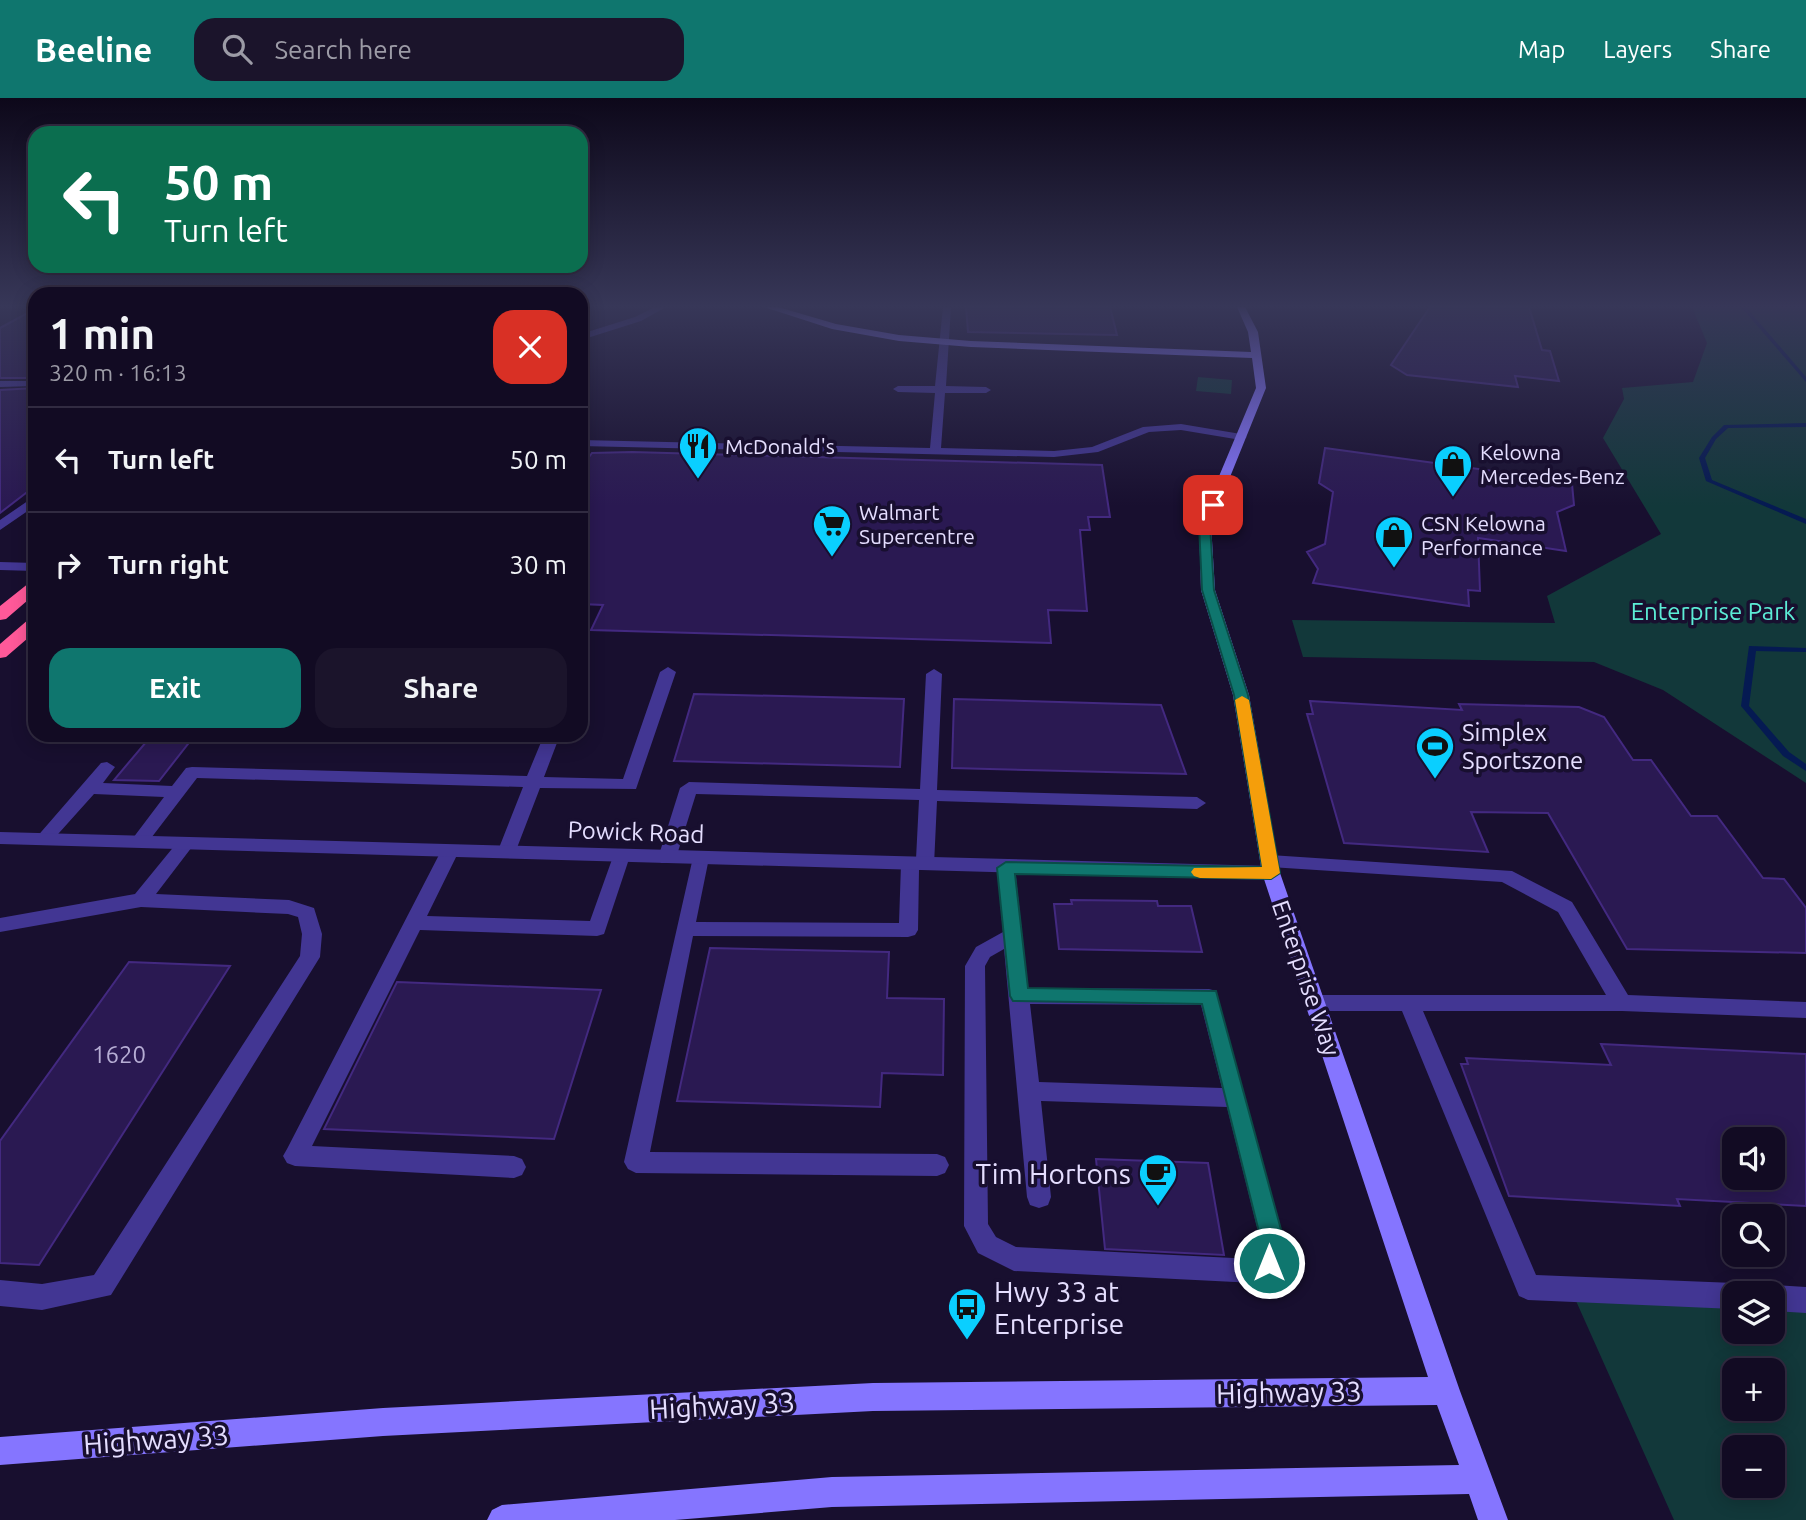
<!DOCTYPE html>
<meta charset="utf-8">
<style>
body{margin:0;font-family:Ubuntu,sans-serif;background:#1b142b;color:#f1f3f6;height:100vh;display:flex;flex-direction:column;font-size:26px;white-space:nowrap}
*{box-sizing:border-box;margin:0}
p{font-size:23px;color:#9c9ba6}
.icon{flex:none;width:38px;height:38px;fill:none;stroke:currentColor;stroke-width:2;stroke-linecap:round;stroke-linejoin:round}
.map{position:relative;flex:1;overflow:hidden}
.drawer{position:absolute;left:28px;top:189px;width:560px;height:455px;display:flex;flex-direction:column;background:#120b23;border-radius:21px;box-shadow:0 4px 18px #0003,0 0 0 2px #312b41}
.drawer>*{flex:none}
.hud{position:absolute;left:28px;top:28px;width:560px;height:147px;border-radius:21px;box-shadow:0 4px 18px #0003,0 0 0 2px #312b41;background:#0b6e4f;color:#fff;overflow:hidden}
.tools{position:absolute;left:1722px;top:1029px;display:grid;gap:14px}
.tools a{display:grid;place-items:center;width:63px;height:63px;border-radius:14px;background:#120b23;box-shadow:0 4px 18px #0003,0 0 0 2px #312b41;font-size:35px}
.pin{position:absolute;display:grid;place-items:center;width:60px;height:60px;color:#fff;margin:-30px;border-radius:14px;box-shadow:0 4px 10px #0006}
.me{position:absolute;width:77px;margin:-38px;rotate:0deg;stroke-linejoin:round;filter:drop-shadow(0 0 5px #0008)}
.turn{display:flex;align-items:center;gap:24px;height:147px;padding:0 21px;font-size:32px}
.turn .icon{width:91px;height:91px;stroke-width:2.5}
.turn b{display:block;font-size:49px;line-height:60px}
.round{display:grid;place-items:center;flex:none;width:74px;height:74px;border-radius:21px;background:#1b142b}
.headline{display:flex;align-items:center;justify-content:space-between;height:119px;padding:0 21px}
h1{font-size:42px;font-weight:700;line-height:52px}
.cta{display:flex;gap:14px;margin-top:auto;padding:14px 21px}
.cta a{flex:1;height:80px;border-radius:21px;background:#0f766e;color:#fff;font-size:28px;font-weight:700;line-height:80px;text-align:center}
.cta a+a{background:#1b142b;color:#f1f3f6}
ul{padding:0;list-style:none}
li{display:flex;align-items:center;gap:21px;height:105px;padding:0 21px;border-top:2px solid #312b41}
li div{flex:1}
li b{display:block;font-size:26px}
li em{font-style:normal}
header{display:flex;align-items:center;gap:42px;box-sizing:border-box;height:98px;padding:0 35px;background:#0f766e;color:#fff}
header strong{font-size:33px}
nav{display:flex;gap:38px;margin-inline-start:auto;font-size:24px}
.search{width:490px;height:63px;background:#1b142b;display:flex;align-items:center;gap:18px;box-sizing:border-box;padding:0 24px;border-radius:21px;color:#9c9ba6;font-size:26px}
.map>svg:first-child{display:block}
</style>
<header>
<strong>Beeline</strong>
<div class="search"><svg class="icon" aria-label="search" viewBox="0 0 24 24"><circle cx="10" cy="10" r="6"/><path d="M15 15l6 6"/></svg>Search here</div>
<nav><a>Map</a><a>Layers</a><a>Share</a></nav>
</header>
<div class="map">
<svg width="1806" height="1422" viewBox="0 0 1806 1422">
<rect width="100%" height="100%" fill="#180f2f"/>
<path fill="#12383a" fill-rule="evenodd" d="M1692,209H1806V685L1663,592L1594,564L1303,559L1292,522L1555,525L1547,498L1661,436L1603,340L1624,301L1622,290L1693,284L1707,245Z
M1198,279L1232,282L1231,296L1196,293Z
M1572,1194L1734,1206V1234H1773V1209L1806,1212V1422H1674ZM1734,1272H1773V1311H1734ZM1734,1349H1773V1388H1734Z"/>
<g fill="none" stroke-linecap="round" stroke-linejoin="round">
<path fill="#051a52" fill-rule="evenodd" d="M1741,209H1746L1806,279V284Z
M1806,325V329L1728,330L1716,341L1705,360L1712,382L1806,421V426L1706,383L1699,360L1712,339L1724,327Z
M1749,548L1806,550V554L1756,553L1749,608L1789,654L1806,666V673L1783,658L1741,608Z"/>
</g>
<path fill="#2a1952" stroke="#432980" stroke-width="2" fill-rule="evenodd" d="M966,209H1110L1117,237L968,234Z
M1430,209H1529L1542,252L1550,253L1559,283L1515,278L1518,289L1407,277L1391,267Z
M35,211V278L27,280H0V230Z
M35,290V388L0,415V292Z
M1325,350L1566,383L1572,386L1574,407L1557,414L1566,453L1478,440L1480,493L1468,492L1469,508L1313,485L1318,471L1307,454L1325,446L1333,394L1319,385Z
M632,354L1102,367L1110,419H1088L1090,432H1080L1087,513L1048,512L1051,545L591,532L603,507L581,506V359H589L592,355Z
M694,596L904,601L900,669L674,663Z
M954,601L1161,607L1186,676L952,670Z
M1310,603L1462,612L1459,606L1579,609L1604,619L1633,662H1651L1691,718H1717L1763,780L1784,781L1806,810V855L1627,851L1548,715L1471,714L1488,754L1344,745L1307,616H1313Z
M152,637H195L159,683L114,682Z
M1071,802L1157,803L1158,808H1191L1202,854L1059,851L1054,806H1072Z
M710,850L889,854L887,900L944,901L943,977L882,975L880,1009L677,1003Z
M129,864L230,868L39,1167L0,1165V1043Z
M397,884L601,892L554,1041L324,1031Z
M1601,946L1806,956V1108L1677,1101L1680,1108L1509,1098L1461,966H1468L1466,960L1611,967ZM1734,1041H1773V1080H1734Z
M1096,1061L1208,1065L1224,1157L1105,1151Z"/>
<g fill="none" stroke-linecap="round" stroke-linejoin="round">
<path fill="#423693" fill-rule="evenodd" d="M943,209H951L946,288L986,289L991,292L986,295H945L941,350L1054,353L1092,349L1143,329L1181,326L1241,336L1247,339L1241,342L1181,332L1149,334L1098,354L1054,359L581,348V342L930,350L935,295L898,294L893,291L898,288H935Z
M35,280L34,288L0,289V283H28Z
M35,398V408L0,432V422Z
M0,464L35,465V473L0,472Z
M668,569L676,574L636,691L540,690L515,755L512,760H500L497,755L523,689L197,680L145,748H133L130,744L164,699L94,696L50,745H38L35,741L101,665L107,664L115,669L103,685L172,688L186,670L192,669L527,678L544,637H560L544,679L623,681L660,574Z
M934,571L942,576L937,692L1197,699L1206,705L1197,711L937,703L934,767L932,772H919L918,832L915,837L908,839L693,838L650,1054L937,1056L945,1059L949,1067L945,1075L937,1078L636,1075L628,1071L624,1064L694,755H706L709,760L696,824L899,825L901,766L903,761H916L919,702L696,696L676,760L673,765H661L658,760L680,690L689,684L920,691L926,576Z
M186,739L192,741L195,745L156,796L289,802L314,810L322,836L320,859L111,1197L42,1212L0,1208V1182L42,1186L94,1177L300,858L302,836L298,819L288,816L141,809L0,834V820L135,796L180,741Z
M450,747L456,749L459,753L427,818L590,823L615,753H627L630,758L604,836L597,838L420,832L312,1048L514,1058L522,1061L526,1069L522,1077L514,1080L295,1068L287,1065L283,1058L287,1051L441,753L444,749Z
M1269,757L1512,773L1572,804L1628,897L1806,904V920L1622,913H1423L1536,1177L1734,1185L1743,1189L1746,1195H1734V1211L1528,1202L1519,1198L1402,913H1315L1308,911L1305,905L1308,899L1315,897H1606L1558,814L1502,784L1269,769L1262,768L1260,763L1262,758Z
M1006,763L1013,765L1015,770L1028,890L1209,891L1216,893L1286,1149L1278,1174L1255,1185L1014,1173L978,1155L964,1128L965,868L976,849L1003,834L997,770L999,765ZM1004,851L1027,1099L1030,1107L1039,1110L1048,1107L1051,1099L1041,1003L1227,1009L1262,1149L1259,1157L1253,1161L1016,1149L996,1139L988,1126L985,868L990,859ZM1030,906L1201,907L1222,990L1039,984Z
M1773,1187L1806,1189V1215L1773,1213V1195H1762L1764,1191Z"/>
<path fill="#423693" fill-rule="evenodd" d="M655,209H666L641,223L581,242V236L635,219Z
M0,734L1271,768L1278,770L1280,775L1278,780L1271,782L0,746Z"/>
<path fill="#8575ff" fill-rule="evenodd" d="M764,209H778L836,226L899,237L971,243L1251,254L1248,234L1237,209H1245L1258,234L1266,290L1211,426L1215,492L1249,597L1280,775L1460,1293L1508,1422H1478L1469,1396L832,1409L675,1422H487L492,1412L502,1407L832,1379L1459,1367L1437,1307L873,1313L383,1338L0,1367V1339L383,1310L873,1285L1428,1279L1262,775L1233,597L1201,492L1199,426L1256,290L1252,260L971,249L899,243L832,231Z"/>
<path fill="#ff5999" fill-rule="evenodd" d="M35,483V496L6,521L0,522V508L29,485Z
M35,520V534L6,559L0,560V546L29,521Z"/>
</g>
<linearGradient id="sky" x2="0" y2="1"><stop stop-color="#0d081a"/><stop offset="0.51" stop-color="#373758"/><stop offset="1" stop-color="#373758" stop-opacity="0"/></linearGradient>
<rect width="1806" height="408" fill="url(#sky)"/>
<path fill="#0f766e" stroke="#0a4d48" stroke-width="2" d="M1209,405L1219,407L1210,426L1214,492L1248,597L1280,775L1271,781L1015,776L1028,890L1216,893L1286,1150L1278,1173L1269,1176L1261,1173L1258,1165L1263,1150L1202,906L1013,903L1010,898L997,770L1006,764L1262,769L1234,597L1202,492L1199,426Z"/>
<path fill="#f59e0b" d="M1242,598L1249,602L1280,775L1271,781L1200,780L1194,778L1191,774L1194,770L1262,769L1235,602Z"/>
<defs>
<g id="restaurant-pin" transform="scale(2.0125)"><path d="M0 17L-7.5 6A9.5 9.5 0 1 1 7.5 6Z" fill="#0acfff" stroke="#180f2f"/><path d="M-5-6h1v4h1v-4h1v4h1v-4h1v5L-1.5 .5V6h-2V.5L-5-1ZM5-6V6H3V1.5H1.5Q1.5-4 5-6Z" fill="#111"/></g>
<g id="shop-pin" transform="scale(2.0125)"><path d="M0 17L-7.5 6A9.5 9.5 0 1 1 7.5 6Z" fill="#0acfff" stroke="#180f2f"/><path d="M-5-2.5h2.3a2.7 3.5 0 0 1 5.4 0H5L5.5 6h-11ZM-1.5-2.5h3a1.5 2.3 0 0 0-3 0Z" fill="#111"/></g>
<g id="supermarket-pin" transform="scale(2.0125)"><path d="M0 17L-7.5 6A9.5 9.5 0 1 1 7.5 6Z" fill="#0acfff" stroke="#180f2f"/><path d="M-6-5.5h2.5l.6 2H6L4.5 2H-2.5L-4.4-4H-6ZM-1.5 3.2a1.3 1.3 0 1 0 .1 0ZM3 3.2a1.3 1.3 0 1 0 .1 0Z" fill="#111"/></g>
<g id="stadium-pin" transform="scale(2.0125)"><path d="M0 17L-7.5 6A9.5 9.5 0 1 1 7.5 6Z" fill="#0acfff" stroke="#180f2f"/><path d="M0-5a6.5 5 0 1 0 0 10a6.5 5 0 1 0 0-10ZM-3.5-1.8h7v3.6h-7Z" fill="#111"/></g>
<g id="cafe-pin" transform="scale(2.0125)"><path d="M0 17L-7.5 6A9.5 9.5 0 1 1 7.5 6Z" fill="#0acfff" stroke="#180f2f"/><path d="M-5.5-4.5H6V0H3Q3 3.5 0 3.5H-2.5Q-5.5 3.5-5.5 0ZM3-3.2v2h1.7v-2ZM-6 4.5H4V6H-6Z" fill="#111"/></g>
<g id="bus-pin" transform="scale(2.0125)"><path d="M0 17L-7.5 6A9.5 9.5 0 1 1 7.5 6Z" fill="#0acfff" stroke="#180f2f"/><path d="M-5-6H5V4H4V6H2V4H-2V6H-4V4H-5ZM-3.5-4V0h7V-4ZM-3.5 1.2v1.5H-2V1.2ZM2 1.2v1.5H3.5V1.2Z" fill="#111"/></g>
</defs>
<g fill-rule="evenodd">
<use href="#restaurant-pin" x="698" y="348"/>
<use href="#shop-pin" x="1453" y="366"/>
<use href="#supermarket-pin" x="832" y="426"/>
<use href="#shop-pin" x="1394" y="437"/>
<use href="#stadium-pin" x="1435" y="648"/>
<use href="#cafe-pin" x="1158" y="1075"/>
<use href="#bus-pin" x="967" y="1209"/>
</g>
<g text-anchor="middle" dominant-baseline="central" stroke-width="7" stroke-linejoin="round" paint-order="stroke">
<g font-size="21" fill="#e5deff" stroke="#180f2f" text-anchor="start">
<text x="725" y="348">McDonald's</text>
<text x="1480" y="354">Kelowna<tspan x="1480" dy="24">Mercedes-Benz</tspan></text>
<text x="859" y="414">Walmart<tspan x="859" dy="24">Supercentre</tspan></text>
<text x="1421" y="425">CSN Kelowna<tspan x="1421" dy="24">Performance</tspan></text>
</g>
<g font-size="24" fill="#5cecd6" stroke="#180f2f">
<text x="1713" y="513">Enterprise Park</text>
</g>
<g font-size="24" fill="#e5deff" stroke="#180f2f" text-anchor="start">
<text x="1462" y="634">Simplex<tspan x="1462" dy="28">Sportszone</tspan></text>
</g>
<g font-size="24" fill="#e5deff" stroke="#180f2f">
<text transform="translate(636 734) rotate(2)">Powick Road</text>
<text transform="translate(1306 880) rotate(71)">Enterprise Way</text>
</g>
<g font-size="24" fill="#b6add4">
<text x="119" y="956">1620</text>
</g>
<g font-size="28" fill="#e5deff" stroke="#180f2f" text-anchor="end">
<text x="1131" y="1075">Tim Hortons</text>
<text x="994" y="1193" text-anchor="start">Hwy 33 at<tspan x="994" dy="32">Enterprise</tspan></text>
</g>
<g font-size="28" fill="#e5deff" stroke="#180f2f">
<text transform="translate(1289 1294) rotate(-1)">Highway 33</text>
<text transform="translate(722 1307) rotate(-3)">Highway 33</text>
<text transform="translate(156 1341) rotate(-4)">Highway 33</text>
</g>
</g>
</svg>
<div class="tools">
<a><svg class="icon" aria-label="sound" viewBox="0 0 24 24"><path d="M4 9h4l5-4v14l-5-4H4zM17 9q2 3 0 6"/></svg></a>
<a><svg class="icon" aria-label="search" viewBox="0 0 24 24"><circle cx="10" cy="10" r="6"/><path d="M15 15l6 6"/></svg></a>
<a><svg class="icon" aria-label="layers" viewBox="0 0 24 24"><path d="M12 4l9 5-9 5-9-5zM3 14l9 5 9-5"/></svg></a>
<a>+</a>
<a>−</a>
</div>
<div class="pin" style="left:1213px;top:407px;background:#d93025"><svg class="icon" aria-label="arrive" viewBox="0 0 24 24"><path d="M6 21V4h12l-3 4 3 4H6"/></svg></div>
<svg class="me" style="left:1269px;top:1165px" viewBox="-20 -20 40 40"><circle r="17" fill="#0f766e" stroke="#fff" stroke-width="3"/><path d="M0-11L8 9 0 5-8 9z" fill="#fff"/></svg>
<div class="hud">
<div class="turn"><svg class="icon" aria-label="left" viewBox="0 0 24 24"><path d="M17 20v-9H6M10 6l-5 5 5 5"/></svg><div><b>50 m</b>Turn left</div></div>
</div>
<section class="drawer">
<div class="headline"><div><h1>1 min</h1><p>320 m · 16:13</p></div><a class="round" style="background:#d93025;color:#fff"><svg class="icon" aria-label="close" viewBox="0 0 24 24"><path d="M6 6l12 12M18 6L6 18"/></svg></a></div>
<ul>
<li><svg class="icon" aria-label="left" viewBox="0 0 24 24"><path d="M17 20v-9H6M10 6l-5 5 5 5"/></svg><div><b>Turn left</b></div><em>50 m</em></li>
<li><svg class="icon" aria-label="right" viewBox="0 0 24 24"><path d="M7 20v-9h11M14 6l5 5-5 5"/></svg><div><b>Turn right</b></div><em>30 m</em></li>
</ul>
<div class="cta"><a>Exit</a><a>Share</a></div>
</section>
</div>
